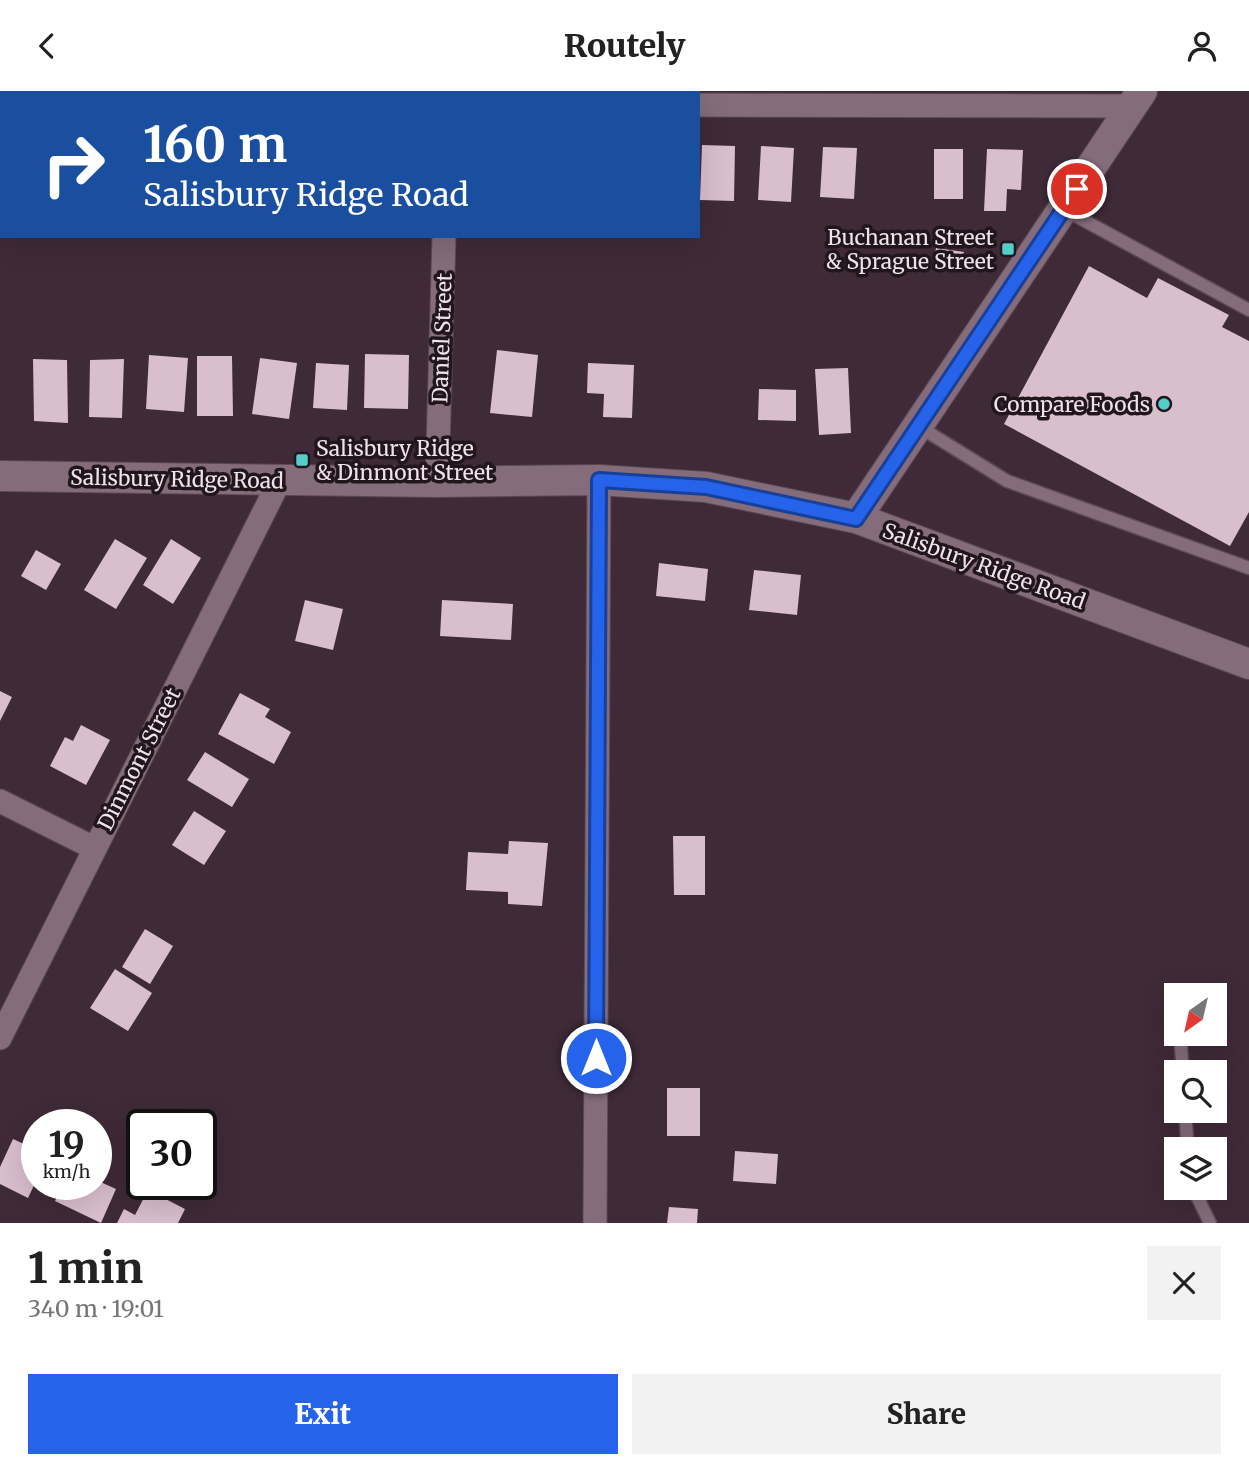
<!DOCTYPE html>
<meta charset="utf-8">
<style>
body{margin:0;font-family:Merriweather,serif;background:#f2f2f2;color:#222;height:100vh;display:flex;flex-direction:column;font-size:26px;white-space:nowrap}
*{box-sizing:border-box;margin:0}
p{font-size:23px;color:#767676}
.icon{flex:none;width:38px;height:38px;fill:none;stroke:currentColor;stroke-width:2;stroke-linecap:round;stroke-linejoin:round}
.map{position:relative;height:1132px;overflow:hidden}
.panel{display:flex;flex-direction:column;background:#fff;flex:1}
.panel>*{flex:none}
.top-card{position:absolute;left:0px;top:0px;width:700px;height:147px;box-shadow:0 7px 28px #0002;background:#1a4fa0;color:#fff;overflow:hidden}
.needle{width:46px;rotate:214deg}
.fabs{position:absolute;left:1164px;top:892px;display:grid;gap:14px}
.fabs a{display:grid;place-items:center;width:63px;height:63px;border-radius:0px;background:#fff;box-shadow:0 7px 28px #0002;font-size:35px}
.speed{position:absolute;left:21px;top:1018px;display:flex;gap:14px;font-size:35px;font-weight:700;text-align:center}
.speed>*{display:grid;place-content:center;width:91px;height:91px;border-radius:50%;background:#fff;box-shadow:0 7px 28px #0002;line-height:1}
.speed small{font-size:18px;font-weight:400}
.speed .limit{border:4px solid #111;border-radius:10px;background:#fff;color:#111}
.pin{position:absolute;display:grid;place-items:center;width:60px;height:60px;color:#fff;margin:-30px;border:4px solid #fff;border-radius:50%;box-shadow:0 2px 7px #0007}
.me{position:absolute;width:77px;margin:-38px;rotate:0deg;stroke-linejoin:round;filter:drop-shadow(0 0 5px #0008)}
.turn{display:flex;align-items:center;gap:24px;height:147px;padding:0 28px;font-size:32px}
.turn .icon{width:91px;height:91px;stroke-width:2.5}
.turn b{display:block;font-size:49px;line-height:60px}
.round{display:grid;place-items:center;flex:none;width:74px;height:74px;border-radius:0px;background:#f2f2f2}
.head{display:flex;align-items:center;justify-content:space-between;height:119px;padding:0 28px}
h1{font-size:42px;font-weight:800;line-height:52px}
.action{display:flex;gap:14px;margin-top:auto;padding:14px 28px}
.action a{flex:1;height:80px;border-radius:0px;background:#2563eb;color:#fff;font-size:28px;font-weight:800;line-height:80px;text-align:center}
.action a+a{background:#f2f2f2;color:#222}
header{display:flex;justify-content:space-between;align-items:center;height:91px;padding:0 28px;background:#fff;font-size:32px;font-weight:800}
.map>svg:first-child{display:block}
</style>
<header><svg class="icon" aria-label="back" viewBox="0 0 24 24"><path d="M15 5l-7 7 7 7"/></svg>Routely<svg class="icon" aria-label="person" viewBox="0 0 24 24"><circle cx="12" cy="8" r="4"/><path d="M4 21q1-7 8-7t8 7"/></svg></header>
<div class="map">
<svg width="1249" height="1132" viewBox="0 0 1249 1132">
<rect width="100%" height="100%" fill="#3f2a38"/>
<path fill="#d9bece" d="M702,54L735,55L734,110L700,109Z
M761,55L794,57L791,111L758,109Z
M823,56L857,57L854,108L820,106Z
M934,58H963V108H934Z
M987,58L1023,59L1021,99L1007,98L1006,120H984Z
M936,157L964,161L961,179L933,175Z
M1089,175L1147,207L1158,187L1229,224L1222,236L1249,250V421L1230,455L1004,333Z
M497,259L538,264L532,326L490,322Z
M365,263L409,264L408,318L364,317Z
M149,264L188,267L184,321L146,318Z
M197,265H232L233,325H197Z
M260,267L297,272L289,328L252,323Z
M33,268L67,269L68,332L34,330Z
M124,268L122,327L89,326L90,269Z
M316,272L349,274L347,319L313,317Z
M588,272L634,274L632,327L603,326L604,303L587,302Z
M848,277L851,342L819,344L815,278Z
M759,298L796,299V330L758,329Z
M115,448L147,467L116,518L84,499Z
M171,448L201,467L173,513L143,494Z
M36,459L61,473L46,499L21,485Z
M659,472L708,478L705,510L656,505Z
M754,479L801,484L797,524L749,519Z
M305,509L343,518L333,559L295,550Z
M442,509L513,513L511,549L440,545Z
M0,600L12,606L0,630Z
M240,602L270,618L265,626L291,641L274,673L218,643Z
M81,634L110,649L86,694L50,675L65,646L73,650Z
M205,661L249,688L232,716L187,689Z
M194,720L226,740L204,774L172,754Z
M673,745H705V804H674Z
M509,750L548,752L542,815L508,813V801L466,799L468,761L508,763Z
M145,838L173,855L150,893L122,876Z
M115,878L152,902L128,940L90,917Z
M667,997H700V1045H667Z
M13,1048L37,1059V1088L28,1107L0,1093V1076Z
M735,1060L778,1063L776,1093L733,1090Z
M96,1089L116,1098L101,1132L55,1110L62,1094H96Z
M148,1099L185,1118L178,1132H117L124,1118L135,1124Z
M669,1116L698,1118L697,1132H667Z"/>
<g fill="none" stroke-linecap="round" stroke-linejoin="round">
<g stroke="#5b4954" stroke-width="15">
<path id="service" d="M1063,118L1249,219
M918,335L1007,390L1249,477
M1180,943L1183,982
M1185,1020L1188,1059
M1193,1097L1210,1132"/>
</g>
<g stroke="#5b4954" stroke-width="25">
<path id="minor" d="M444,0V2
M0,9H2
M698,14L1132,15
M437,391L444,145
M0,710L94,757
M0,947L280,389
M595,1132L599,389"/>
</g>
<g stroke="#5b4954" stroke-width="32">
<path id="tertiary" d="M0,385L437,391L599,389L706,396L856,427L1249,573
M856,427L1142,0"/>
</g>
<use href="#service" stroke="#846c7b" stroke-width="12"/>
<use href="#minor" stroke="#846c7b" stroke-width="23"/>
<use href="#tertiary" stroke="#846c7b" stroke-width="30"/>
</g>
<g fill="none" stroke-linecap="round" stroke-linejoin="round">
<g stroke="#184099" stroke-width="18">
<path id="route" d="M596,967L599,389L706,396L856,428L1077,98"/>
</g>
<use href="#route" stroke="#2563eb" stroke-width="12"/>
</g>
<g fill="#54cdc8" stroke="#20161c" stroke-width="2.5">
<rect x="1001" y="151" width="14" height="14" rx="3.5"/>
<circle cx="1164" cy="313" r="7"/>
<rect x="295" y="362" width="14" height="14" rx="3.5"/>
</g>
<g text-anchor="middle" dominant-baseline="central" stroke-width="7" stroke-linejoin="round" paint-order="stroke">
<g font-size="21" fill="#f0e2ea" stroke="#20161c" text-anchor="end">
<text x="994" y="146">Buchanan Street<tspan x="994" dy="24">&amp; Sprague Street</tspan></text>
<text x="1150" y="313">Compare Foods</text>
<text x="316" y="357" text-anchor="start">Salisbury Ridge<tspan x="316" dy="24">&amp; Dinmont Street</tspan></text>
</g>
<g font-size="21" fill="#f0e2ea" stroke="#20161c">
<text transform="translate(442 247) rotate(-88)">Daniel Street</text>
<text transform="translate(177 388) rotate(1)">Salisbury Ridge Road</text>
<text transform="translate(984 475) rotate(20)">Salisbury Ridge Road</text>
<text transform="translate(139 668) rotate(-63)">Dinmont Street</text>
</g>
</g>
</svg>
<div class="fabs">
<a><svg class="needle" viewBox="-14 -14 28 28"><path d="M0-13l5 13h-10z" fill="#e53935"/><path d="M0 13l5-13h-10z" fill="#767676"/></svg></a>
<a><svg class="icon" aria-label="search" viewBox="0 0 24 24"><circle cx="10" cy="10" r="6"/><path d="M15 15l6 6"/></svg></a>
<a><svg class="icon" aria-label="layers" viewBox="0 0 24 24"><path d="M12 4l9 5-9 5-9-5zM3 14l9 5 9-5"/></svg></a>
</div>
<div class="speed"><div>19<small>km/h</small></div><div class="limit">30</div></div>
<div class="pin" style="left:1077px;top:98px;background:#d93025"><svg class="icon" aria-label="arrive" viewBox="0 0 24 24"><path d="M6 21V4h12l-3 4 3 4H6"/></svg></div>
<svg class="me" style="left:596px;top:967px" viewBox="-20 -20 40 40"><circle r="17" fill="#2563eb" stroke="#fff" stroke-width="3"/><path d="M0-11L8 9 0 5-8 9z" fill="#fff"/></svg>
<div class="top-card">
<div class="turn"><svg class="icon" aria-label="right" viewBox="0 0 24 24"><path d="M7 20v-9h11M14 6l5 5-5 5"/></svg><div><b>160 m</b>Salisbury Ridge Road</div></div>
</div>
</div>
<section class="panel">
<div class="head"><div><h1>1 min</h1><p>340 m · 19:01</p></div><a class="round"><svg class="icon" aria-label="close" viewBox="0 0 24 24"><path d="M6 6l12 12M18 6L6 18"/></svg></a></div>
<div class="action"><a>Exit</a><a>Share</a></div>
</section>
